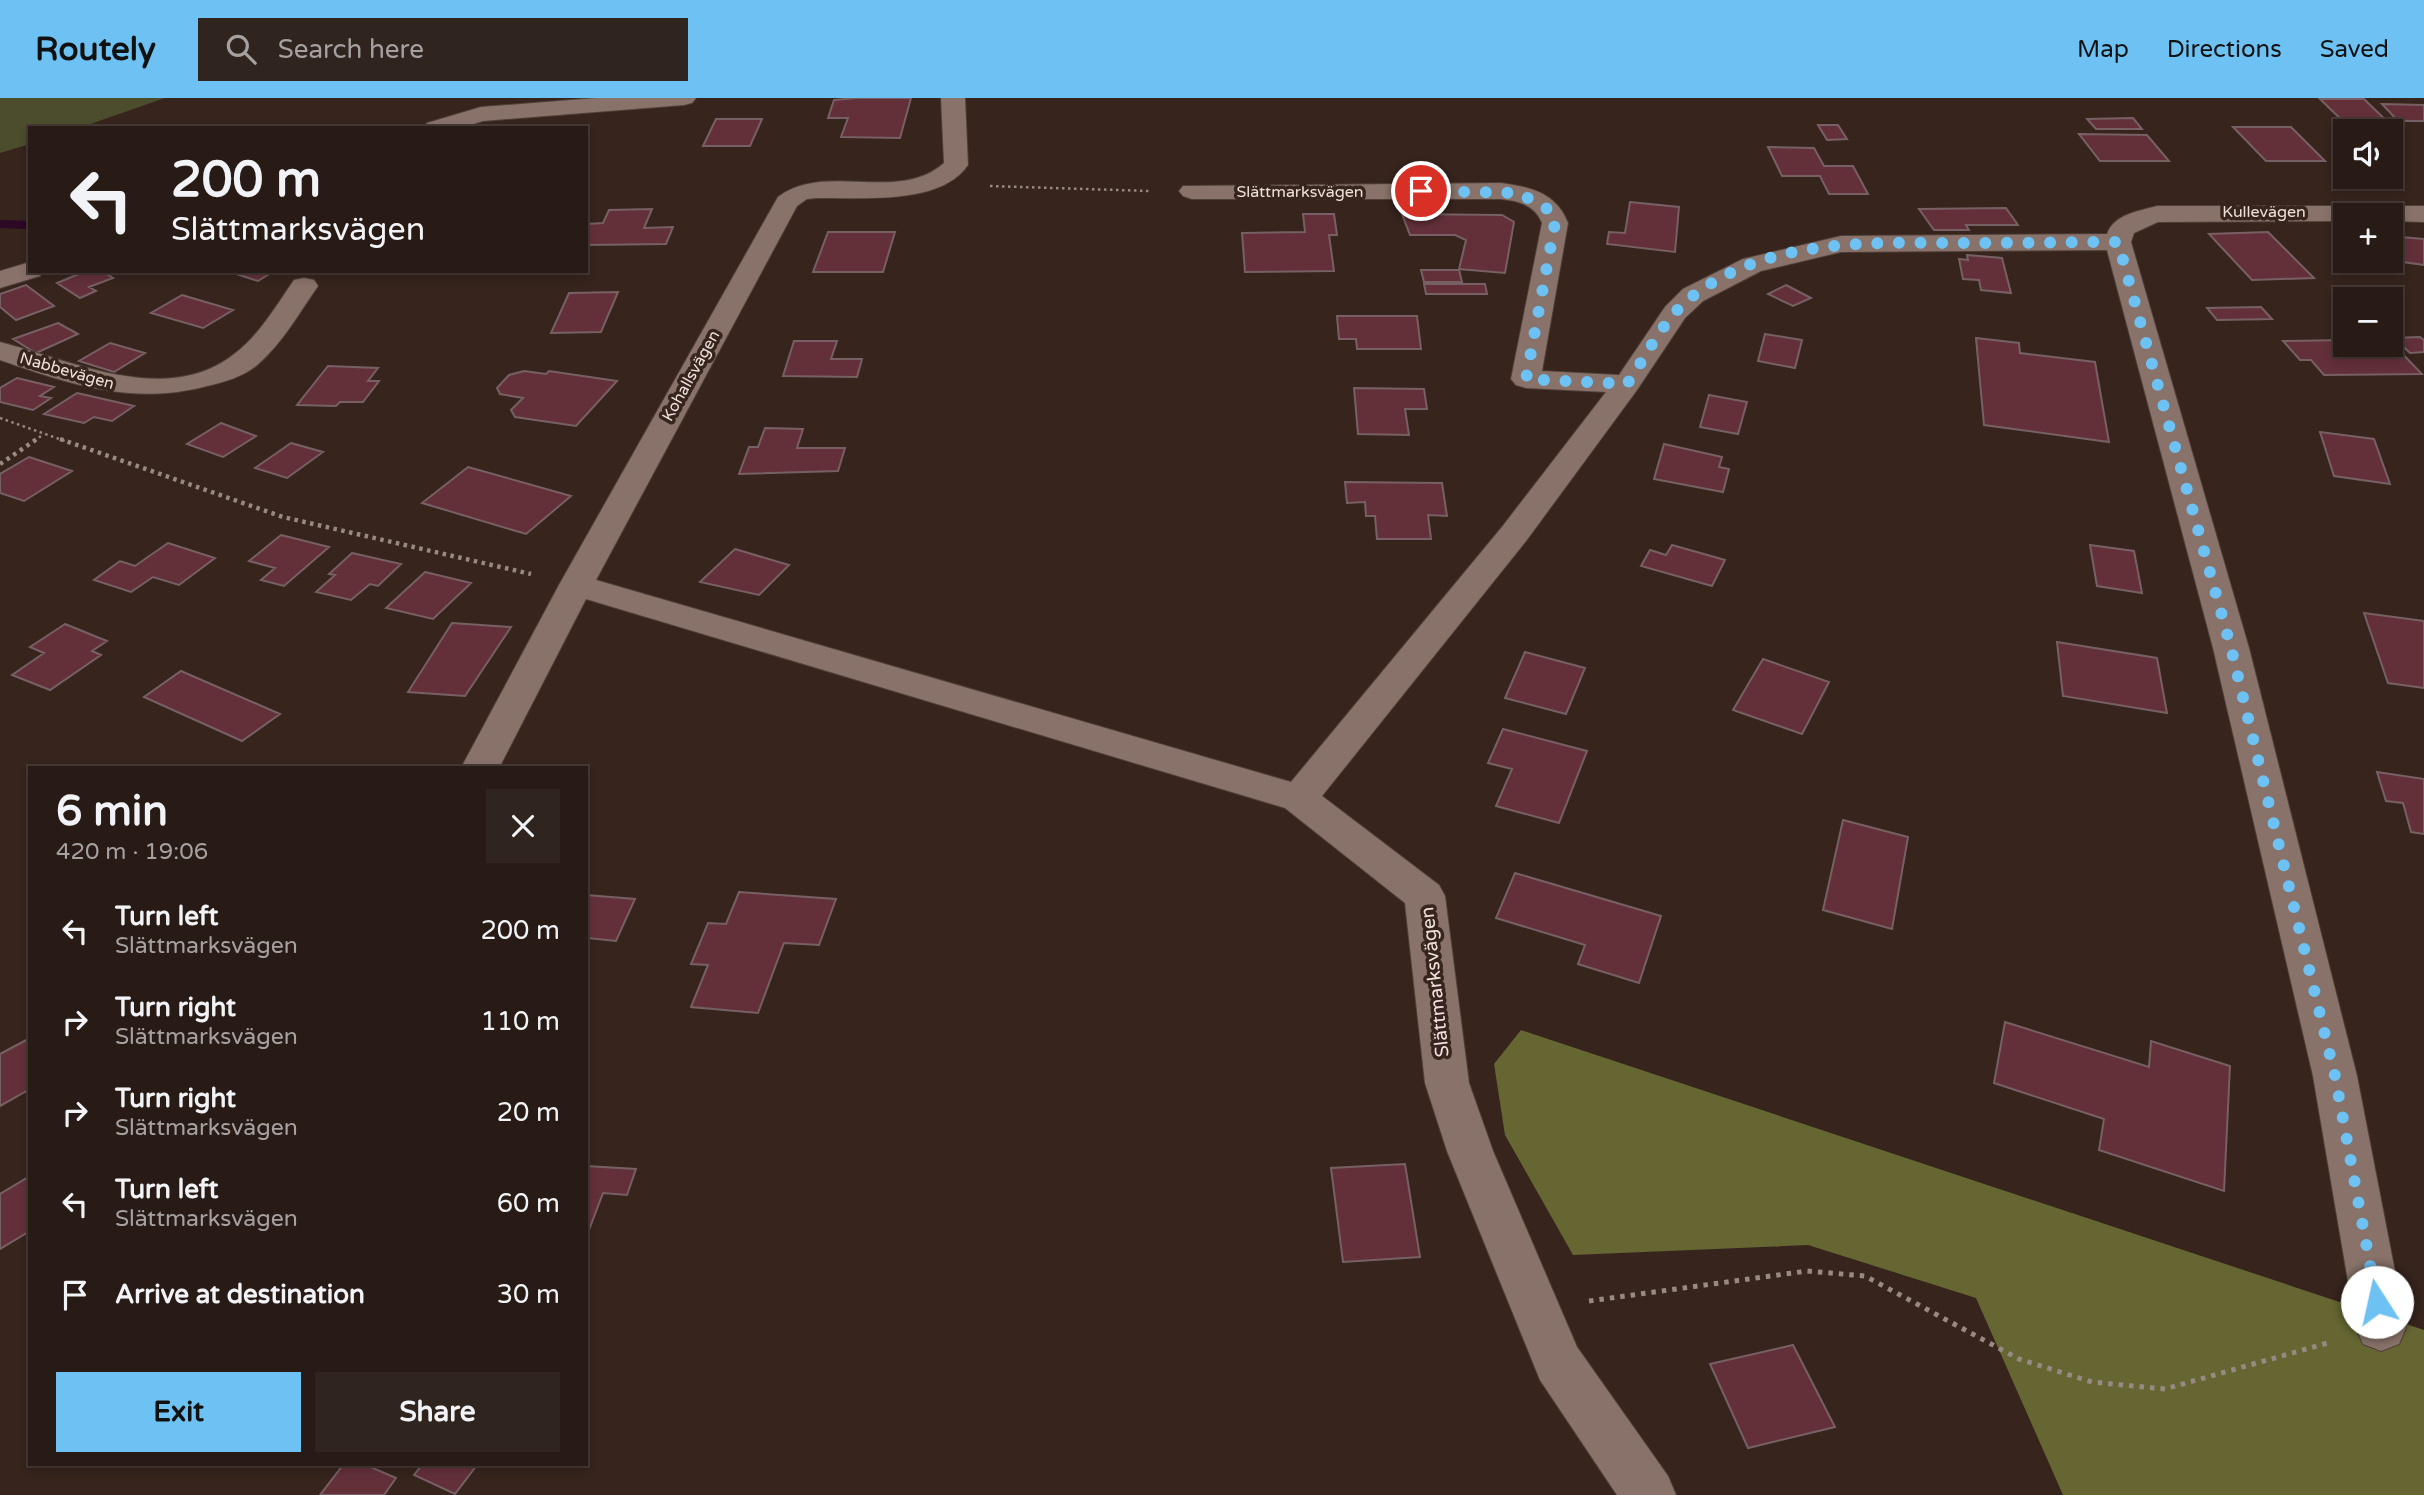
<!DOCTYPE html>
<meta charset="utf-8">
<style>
body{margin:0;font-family:"Varela Round",sans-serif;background:#30241f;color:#f1f3f6;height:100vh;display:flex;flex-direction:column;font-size:26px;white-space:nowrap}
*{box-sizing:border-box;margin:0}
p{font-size:23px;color:#a5a1a1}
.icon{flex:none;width:38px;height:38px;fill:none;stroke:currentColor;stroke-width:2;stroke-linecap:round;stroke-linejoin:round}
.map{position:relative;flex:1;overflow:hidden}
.sheet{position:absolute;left:28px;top:668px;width:560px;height:700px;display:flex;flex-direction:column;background:#281b16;border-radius:0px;box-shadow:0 4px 10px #0003,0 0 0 2px #443935}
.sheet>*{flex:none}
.top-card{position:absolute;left:28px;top:28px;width:560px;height:147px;border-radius:0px;box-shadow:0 4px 10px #0003,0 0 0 2px #443935;background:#281b16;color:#f1f3f6;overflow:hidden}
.fabs{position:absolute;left:2333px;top:21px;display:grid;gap:14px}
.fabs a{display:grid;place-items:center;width:70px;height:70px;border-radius:0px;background:#281b16;box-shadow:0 4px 10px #0003,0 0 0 2px #443935;font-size:35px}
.pin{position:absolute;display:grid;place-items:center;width:60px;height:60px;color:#fff;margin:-30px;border:4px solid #fff;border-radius:50%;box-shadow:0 2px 7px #0007}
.me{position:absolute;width:77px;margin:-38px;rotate:350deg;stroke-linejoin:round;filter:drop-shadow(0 0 5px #0008)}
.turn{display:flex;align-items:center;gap:24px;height:147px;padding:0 28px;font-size:32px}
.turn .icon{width:91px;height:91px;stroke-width:2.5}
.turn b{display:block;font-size:49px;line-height:60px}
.round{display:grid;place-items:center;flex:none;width:74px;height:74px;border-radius:0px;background:#30241f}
.overview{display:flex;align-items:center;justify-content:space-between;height:119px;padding:0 28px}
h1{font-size:42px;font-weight:700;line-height:52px}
.button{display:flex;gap:14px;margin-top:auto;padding:14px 28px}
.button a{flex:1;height:80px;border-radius:0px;background:#6dc2f3;color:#111;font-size:28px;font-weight:700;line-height:80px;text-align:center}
.button a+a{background:#30241f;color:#f1f3f6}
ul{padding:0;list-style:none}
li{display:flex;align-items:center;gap:21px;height:91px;padding:0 28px}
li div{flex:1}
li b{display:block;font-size:26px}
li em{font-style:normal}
header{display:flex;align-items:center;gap:42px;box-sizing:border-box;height:98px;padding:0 35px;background:#6dc2f3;color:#111}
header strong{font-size:33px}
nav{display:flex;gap:38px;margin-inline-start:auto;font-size:24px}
.search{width:490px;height:63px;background:#30241f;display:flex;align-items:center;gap:18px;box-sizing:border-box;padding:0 24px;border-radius:0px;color:#a5a1a1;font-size:26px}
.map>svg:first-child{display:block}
</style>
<header>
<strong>Routely</strong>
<div class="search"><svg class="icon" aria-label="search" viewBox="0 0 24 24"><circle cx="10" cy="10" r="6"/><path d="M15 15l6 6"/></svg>Search here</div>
<nav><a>Map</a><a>Directions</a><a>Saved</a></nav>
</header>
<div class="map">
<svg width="2424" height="1397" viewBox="0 0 2424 1397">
<rect width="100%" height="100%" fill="#36241d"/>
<path fill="#4c4d2c" d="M0,0H165L79,30H30V46L0,55Z"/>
<path fill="#656632" d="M1521,932L2424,1232V1397H2063L1976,1200L1808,1147L1573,1157L1505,1037L1494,966Z"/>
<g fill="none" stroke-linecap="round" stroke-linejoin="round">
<path fill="#2c0726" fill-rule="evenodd" d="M0,122L30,123V131L0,130Z"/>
</g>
<path fill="#63303a" stroke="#776063" stroke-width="2" d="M856,0H911L900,40L841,39L848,20H828L834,2Z
M2320,1H2364L2395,31H2351Z
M2382,6L2424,7V23H2398Z
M2133,20L2142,31H2096L2087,21Z
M716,21H762L750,48H703Z
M1818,27H1838L1847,41L1827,42Z
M2233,29H2291L2325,63H2266Z
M2079,36L2147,37L2169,63H2100Z
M1768,49L1814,50L1824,68H1853L1868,96H1829L1820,78H1782Z
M1630,104L1679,109L1675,154L1607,146L1609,134L1625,135Z
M2006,110L2018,127H1966L1969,132H1934L1919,111Z
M652,111L644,130L673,129L666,146L586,147L587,126L603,125L609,112Z
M1303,116H1334L1337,137H1329L1334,173L1245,174L1242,135L1305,134Z
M1402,116L1502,117L1514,124L1505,175L1459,171L1466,142L1455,137H1410Z
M828,134H895L883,174H813Z
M2268,134L2314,180L2252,182L2209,136Z
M2390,138L2424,141V167L2403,164Z
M2335,143L2345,144V163H2386L2391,173L2347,168Z
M1967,157L2002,160L2011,195L1981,192L1979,182L1963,181L1959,161L1968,162Z
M1421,172H1459L1462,184H1424Z
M86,173H102L113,180L89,189L96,193L80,200L57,185Z
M227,173H274L258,183Z
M1424,186H1485L1487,196H1426Z
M26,187L54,208L16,222L0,209V196Z
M1786,187L1811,200L1793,208L1768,196Z
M618,194L601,234L551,235L569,195Z
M182,197L233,212L203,230L151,215Z
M2261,209L2272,221L2217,222L2207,210Z
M1337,218H1417L1421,251H1357L1356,241H1339Z
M58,225L78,236L36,255L13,241Z
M1765,236L1802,242L1795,270L1758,263Z
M2420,239L2424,242V254L2410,255L2394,240Z
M1976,240L2019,245L2020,255L2095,264L2109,344L1984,327Z
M2345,242V247H2390V243L2422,276L2324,277L2311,262H2300L2283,243Z
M794,243H837L831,261H862L857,279L783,278Z
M110,245L145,255L114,274L79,263Z
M328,268L378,270L368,283H379L363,304H340L336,308L297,307Z
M524,273L546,276L549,273L617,283L576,328L515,319L511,312L523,300L500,296L497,290L509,277Z
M17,280L54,289L40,298L51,300L33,312L0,304V290Z
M1354,290L1424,291L1427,311H1405L1409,337L1358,336Z
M77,295L134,308L112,323L94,319L84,325L44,316Z
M1709,297L1747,304L1738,336L1700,329Z
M221,325L256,338L223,359L187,346Z
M765,330L803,331L797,350H845L838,373L739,376L749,349H758Z
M2320,334L2374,341L2390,386L2334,378Z
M291,345L323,354L287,380L255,370Z
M1664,346L1722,359L1719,369L1729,371L1723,394L1654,381Z
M29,359L72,373L24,403L0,395V376Z
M468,369L571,398L526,436L422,405Z
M1345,384L1442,385L1447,418L1428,417L1431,441H1377L1375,418H1366L1365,404L1347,405Z
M281,437L329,449L284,488L261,482L275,470L249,463Z
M168,445L215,460L179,487L153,479L131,494L94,482L120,463L135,468Z
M1672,447L1725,462L1712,488L1641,468L1650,452L1666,457Z
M2090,447L2134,453L2142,495L2097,488Z
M735,451L789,467L759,497L700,484Z
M352,455L401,466L378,488L370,486L351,502L316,494L335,477L329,476Z
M425,474L471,485L433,521L386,510Z
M2364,515L2424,523V590L2388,585Z
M452,525L511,529L465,598L408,594Z
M65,526L107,543L92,553L101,557L50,592L12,577L44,555L30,549Z
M2057,544L2157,560L2167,615L2063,598Z
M1525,554L1585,570L1566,616L1505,600Z
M1763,561L1829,584L1802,636L1733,612Z
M181,573L280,616L242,643L144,599Z
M1503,631L1587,653L1559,725L1496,708L1512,671L1488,665Z
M2377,674L2424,681V736L2411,734L2403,705L2386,703Z
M1843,722L1908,739L1892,831L1823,812Z
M1515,775L1661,818L1639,885L1578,866L1585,847L1496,820Z
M739,794L836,801L819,847L784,845L758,915L691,909L708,867L691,866L708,825L726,826Z
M586,797L635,801L616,843L588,840L586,845Z
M2005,924L2149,969L2151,943L2230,968L2224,1093L2099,1052L2104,1021L1994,985Z
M30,940V991L0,1008V956Z
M1405,1066L1420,1159L1343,1164L1331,1070Z
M586,1068L636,1071L627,1097L603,1095L586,1140Z
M30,1078V1133L0,1151V1096Z
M1793,1247L1835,1329L1748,1350L1710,1266Z
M343,1367H366L396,1380L384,1397H320Z
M422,1367H477L455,1396L414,1377Z"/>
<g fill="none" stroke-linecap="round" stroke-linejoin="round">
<g stroke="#4f4039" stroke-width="2">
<path id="minor" d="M596,0H696L692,5L684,7L483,23L461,30H423L427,25L481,9Z
M941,0H965L968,67C940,108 861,99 817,100L807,101L797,108L596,482L1291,684L1502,429L1606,294L1526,290L1516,287L1511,281L1542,125C1535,107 1519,103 1501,101H1192L1183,98L1179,93L1183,88L1501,85C1531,89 1556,95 1568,125L1542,273L1619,277L1665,209L1683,191L1743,161L1841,138L2107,136C2114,116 2139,113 2157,108H2424V124L2390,123V117H2345V123L2158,124L2134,135L2131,144L2249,550L2357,978L2406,1230L2399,1246L2381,1253L2363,1246L2356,1230L2313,978L2213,550L2107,152L1841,154L1761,173L1703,203L1685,220L1637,292L1526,443L1322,698L1439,787L1445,798L1469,985L1493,1053L1577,1249L1668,1378L1676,1397H1617L1540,1282L1447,1053L1425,985L1405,805L1285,710L586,501L499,670H461L559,487L778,99C825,63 898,106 944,65Z
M30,164V173H43L40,178L0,190V173Z
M304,180L314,182L318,188C299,215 282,246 256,268C242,279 225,284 207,288C134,308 69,286 0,262V244C71,262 165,309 233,257C259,238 276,208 294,182Z"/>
</g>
<path stroke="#988983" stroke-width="2.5" stroke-dasharray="2.5 3.5" stroke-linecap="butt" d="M990,88L1149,93
M0,320L65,343
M34,343L44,336"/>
<path stroke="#988983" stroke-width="4.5" stroke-dasharray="3.5 4.5" stroke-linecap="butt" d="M60,341L283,419L531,476
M0,366L37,341"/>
<path stroke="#988983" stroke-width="5" stroke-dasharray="4.5 6" stroke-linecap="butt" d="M1589,1203L1807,1173L1865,1178L2019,1261L2092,1284L2165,1291L2331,1244"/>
<use href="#minor" fill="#887269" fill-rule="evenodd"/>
</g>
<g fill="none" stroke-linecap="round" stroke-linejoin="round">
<path stroke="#6dc2f3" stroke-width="12" stroke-dasharray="0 21.6" d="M1421,93L1519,95L1551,113L1555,125L1526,281L1627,286C1647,257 1665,218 1694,197C1773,138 1876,145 1968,145C2018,145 2068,144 2118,144L2231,550L2335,978L2377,1204"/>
</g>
<g text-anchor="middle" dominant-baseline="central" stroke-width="7" stroke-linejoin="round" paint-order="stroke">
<g font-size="16" fill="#ede0db" stroke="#36241d">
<text x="1300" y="94">Slättmarksvägen</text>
<text x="2264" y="114">Kullevägen</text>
<text transform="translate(67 273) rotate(16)">Nabbevägen</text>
<text transform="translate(691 278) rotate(-61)">Kohallsvägen</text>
</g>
<g font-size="19" fill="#ede0db" stroke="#36241d">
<text transform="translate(1435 884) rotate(-96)">Slättmarksvägen</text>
</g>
</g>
</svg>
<div class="fabs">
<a><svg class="icon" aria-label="sound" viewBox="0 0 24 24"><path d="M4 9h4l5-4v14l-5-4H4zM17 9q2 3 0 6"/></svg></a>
<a>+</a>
<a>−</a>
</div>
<div class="pin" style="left:1421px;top:93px;background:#d93025"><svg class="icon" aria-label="arrive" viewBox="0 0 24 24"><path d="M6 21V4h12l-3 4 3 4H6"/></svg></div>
<svg class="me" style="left:2377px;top:1204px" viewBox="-20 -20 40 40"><circle r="19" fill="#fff"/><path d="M0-13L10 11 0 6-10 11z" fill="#6dc2f3"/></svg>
<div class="top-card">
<div class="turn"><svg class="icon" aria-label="left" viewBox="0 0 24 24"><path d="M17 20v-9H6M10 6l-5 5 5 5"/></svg><div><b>200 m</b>Slättmarksvägen</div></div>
</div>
<section class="sheet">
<div class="overview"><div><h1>6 min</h1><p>420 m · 19:06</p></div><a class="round"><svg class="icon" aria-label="close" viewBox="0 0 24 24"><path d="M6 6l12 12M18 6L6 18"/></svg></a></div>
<ul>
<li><svg class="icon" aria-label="left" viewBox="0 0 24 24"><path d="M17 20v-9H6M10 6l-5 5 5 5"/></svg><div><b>Turn left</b><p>Slättmarksvägen</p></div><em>200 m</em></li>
<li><svg class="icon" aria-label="right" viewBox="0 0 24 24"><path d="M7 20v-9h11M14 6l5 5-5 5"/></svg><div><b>Turn right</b><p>Slättmarksvägen</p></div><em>110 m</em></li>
<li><svg class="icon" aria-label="right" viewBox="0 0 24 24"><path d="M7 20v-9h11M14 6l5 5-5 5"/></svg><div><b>Turn right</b><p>Slättmarksvägen</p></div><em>20 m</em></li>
<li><svg class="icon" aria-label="left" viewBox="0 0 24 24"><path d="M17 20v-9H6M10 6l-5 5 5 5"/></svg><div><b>Turn left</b><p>Slättmarksvägen</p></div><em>60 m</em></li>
<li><svg class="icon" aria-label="arrive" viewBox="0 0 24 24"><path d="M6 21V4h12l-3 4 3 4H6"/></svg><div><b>Arrive at destination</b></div><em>30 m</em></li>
</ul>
<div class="button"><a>Exit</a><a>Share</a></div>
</section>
</div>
